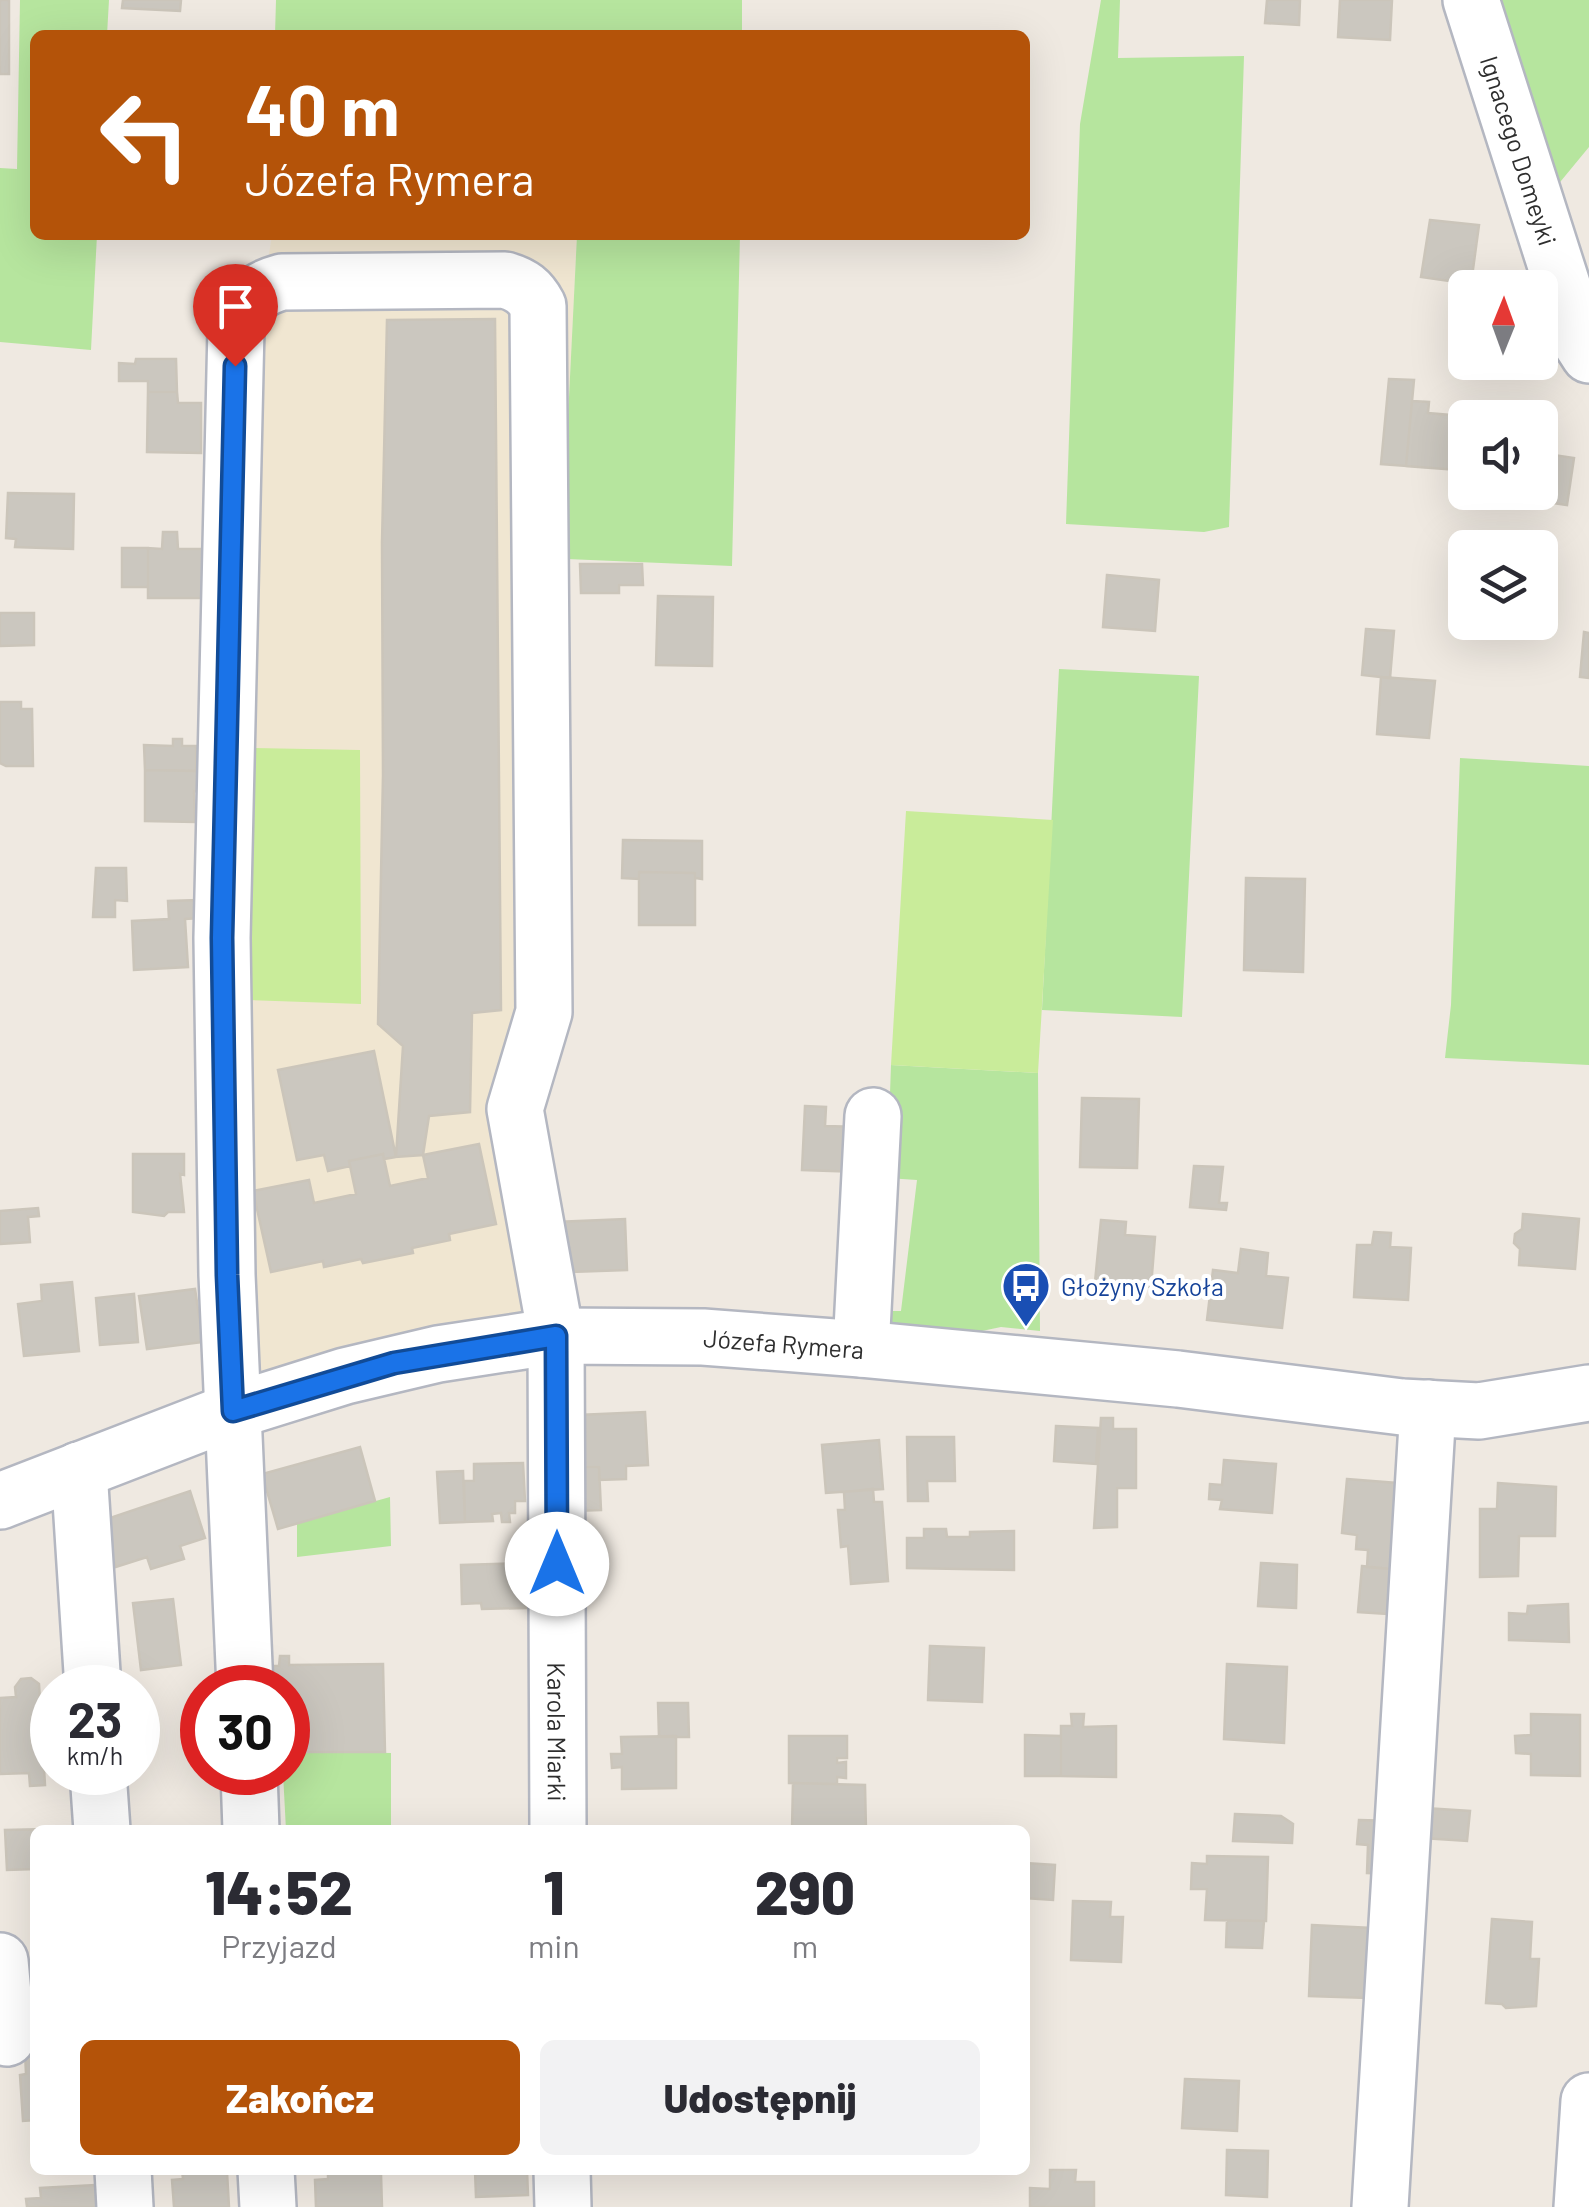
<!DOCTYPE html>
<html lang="pl">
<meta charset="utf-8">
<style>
body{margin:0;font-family:Barlow,sans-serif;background:#f2f2f3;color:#2b2b33;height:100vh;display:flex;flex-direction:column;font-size:38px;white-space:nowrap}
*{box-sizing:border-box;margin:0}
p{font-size:32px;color:#7c7c81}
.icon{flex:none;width:55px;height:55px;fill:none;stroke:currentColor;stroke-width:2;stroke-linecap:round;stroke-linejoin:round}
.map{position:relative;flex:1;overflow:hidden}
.sheet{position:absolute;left:30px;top:1825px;width:1000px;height:350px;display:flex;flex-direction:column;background:#fff;border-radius:15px;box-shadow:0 10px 40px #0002}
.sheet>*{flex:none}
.guide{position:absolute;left:30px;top:30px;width:1000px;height:210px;border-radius:15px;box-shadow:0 10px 40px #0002;background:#b45309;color:#fff;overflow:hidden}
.needle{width:65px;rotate:1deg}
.tools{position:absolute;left:1448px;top:270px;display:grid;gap:20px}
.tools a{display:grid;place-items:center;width:110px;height:110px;border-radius:15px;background:#fff;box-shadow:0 10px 40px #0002;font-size:50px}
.speed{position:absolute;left:30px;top:1665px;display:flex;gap:20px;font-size:50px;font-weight:700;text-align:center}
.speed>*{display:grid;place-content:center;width:130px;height:130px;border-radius:50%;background:#fff;box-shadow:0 10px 40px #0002;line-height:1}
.speed small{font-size:25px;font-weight:400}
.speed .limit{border:15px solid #d22;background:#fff;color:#111}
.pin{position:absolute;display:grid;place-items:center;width:85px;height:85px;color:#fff;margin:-102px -42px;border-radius:50% 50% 50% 0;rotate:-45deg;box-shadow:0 0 10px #0007}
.pin .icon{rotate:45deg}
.me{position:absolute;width:110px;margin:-55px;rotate:0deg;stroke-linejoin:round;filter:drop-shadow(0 0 8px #0008)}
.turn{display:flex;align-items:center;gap:35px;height:210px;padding:0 50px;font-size:45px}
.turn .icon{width:130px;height:130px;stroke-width:2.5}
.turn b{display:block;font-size:70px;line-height:85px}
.eta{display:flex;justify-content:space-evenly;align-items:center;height:170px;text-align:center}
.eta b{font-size:60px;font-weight:800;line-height:70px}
.action{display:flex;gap:20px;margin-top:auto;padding:20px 50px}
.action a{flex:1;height:115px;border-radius:15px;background:#b45309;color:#fff;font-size:40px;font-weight:800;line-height:115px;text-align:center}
.action a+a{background:#f2f2f3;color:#2b2b33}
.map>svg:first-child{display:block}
</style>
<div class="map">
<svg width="1589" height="2207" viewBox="0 0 1589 2207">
<rect width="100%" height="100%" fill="#efe9e1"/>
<path fill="#f0e6d1" d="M272,235H577L566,458L568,987L540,1136L560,1310L409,1336L247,1374L246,402Z"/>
<path fill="#b6e59e" d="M20,0H109L107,35H35V235H97L91,350L0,342V168L17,169Z
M276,0H742V35H275Z
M1101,0H1120L1118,58L1244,56L1229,527L1204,532L1066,524L1080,124Z
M1500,0H1589V147L1556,187Z
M577,235H740L732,566L567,559L566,458Z
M1059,669L1199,676L1182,1017L1042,1010Z
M1460,758L1589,766V1065L1445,1058L1451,1005Z
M891,1065L1038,1073L1040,1331L1001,1327L977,1332L884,1322V1311H901L917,1180L887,1178Z
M390,1497L391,1546L297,1557V1523Z
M288,1752L391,1753V1830H286L283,1773L288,1772Z"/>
<path fill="#c9ec9a" d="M252,748L360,750L361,1004L250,1000Z
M906,811L1053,820L1038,1073L891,1065Z"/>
<path fill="#cbc7bf" stroke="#cbc5ba" stroke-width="2.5" d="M0,0H9V74H0Z
M123,0H181L180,11L122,8Z
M1267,0H1300L1299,25L1265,23Z
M1340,0H1392L1390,40L1338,37Z
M1430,220L1479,225L1471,284L1421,277Z
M495,319L501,1010L472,1013L470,1112L429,1116L423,1155L396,1157L403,1046L378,1024L383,775L382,543L387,320Z
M136,359H176L177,392H148V381H119V363L135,364Z
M1389,379L1414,380L1406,466L1381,464Z
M148,392H177L178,403H201V453L147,452Z
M1412,401L1429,402L1428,413L1462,416L1457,470L1406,466Z
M1540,453L1574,458L1567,505L1504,496L1505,492H1540Z
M8,493L74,494L73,549L15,547L16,539L6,538Z
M163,532H177L178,549H206V598H148V548L162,549Z
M122,548H148V587H122Z
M580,564H642L643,585H619V593H581Z
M1107,575L1159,580L1155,631L1103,627Z
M658,596L713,597L712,666L656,665Z
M0,613H34V645L0,646Z
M1366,629L1394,631L1390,678L1362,675Z
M1584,632L1589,633V678L1580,677Z
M1381,677L1435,681L1429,738L1377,734Z
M0,702H21V709H32L33,766H6L0,763Z
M173,739H182V746H196V771L145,770L144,745L173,746Z
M145,770L213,771V792L194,791L195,822L145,821Z
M623,840L702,841V879L695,878V873L639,872V879L622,878Z
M96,868H126L127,901L115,900V917H93Z
M639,872L695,873V925H639Z
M1246,878L1305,879L1303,972L1244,970Z
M198,900L199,918L185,919L188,967L134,970L132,921L169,919L168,901Z
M374,1051L396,1157L384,1159L383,1154L349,1161L350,1166L328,1171L324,1155L297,1160L278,1070Z
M1082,1098L1139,1099L1137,1168L1080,1167Z
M805,1106L826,1107L825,1126L861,1127L859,1172L802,1170Z
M479,1144L496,1224L449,1234L450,1240L412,1248L413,1253L363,1263L361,1259L324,1267L323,1261L271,1272L253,1191L309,1180L314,1203L356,1194L349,1161L383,1154L390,1186L428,1178L423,1155Z
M133,1154H184V1175L180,1174L184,1212H168L164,1216L133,1212Z
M1194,1166L1223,1167L1219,1203H1227L1226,1210L1190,1207Z
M38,1208L39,1216L28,1217L30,1242L0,1244V1211Z
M1523,1214L1579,1219L1575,1269L1519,1265L1520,1249L1514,1243L1515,1234L1522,1229Z
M625,1219L627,1270L571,1272L570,1248H556L555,1222Z
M1101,1220L1126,1222L1125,1235L1155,1237L1151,1287L1095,1282Z
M1374,1232L1391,1233L1390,1247L1411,1248L1408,1300L1354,1297L1357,1245H1372Z
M1241,1249L1268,1253L1266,1276L1288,1278L1282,1328L1207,1320L1213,1270L1238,1273Z
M72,1282L79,1351L24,1356L18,1304L42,1301L41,1285Z
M195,1289L203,1342L147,1349L139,1296Z
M134,1294L138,1342L100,1345L96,1298Z
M645,1412L648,1465L626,1466V1479L599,1480V1467H581L578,1415Z
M1101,1418H1113V1429H1136V1488H1117V1527L1094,1528Z
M1056,1426L1098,1428L1096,1464L1054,1461Z
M907,1437H954L955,1481H927L928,1501H908Z
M879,1440L883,1489L826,1493L822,1445Z
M360,1447L375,1501L278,1529L262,1474Z
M1224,1460L1276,1464L1272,1513L1220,1509L1222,1500L1209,1499L1210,1484L1222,1485Z
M523,1463L525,1501H515V1513H509L510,1522H502L501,1513L492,1514L493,1521L465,1522L464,1481H474V1464Z
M581,1467H599L601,1510L573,1511Z
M463,1471L465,1522L440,1523L437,1472Z
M1347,1479L1397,1483L1391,1569L1367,1567L1368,1550L1356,1549L1357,1535L1342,1533Z
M1498,1483L1556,1487L1555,1536H1519L1518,1576L1480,1577V1509H1497Z
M873,1489L874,1502H882L888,1581L851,1584L848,1546L841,1547L838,1510H845L844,1492Z
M190,1491L205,1538L180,1546L184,1559L151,1569L147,1557L116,1567L101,1521Z
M924,1529H946L947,1537H970V1532L1014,1531V1570L907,1568V1538H924Z
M524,1563L526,1608L482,1609L481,1603L462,1604L461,1565Z
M1261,1563L1297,1565L1296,1608L1258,1606Z
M1362,1566L1391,1569L1387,1614L1358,1612Z
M173,1599L181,1665L141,1670L133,1603Z
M1568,1604L1569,1642L1509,1640V1613L1527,1614L1528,1606Z
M930,1646L984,1648L982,1702L928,1700Z
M280,1656H289V1665L383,1664L385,1752H288V1688H261V1666H279Z
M1227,1664L1287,1667L1284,1743L1224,1739Z
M31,1678L39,1684L45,1785L30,1786L29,1773L0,1774V1698L16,1697L15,1687L21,1679Z
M658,1703H688L689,1737H659Z
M1071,1714H1084L1083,1727L1116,1726V1777L1061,1776V1726H1072Z
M1531,1714L1580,1715V1776L1531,1775V1754L1516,1753L1515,1736L1531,1735Z
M1025,1735L1061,1736V1776H1025Z
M676,1736V1788L622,1789V1767L612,1768L611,1754H622L621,1737Z
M789,1736H847V1758H837V1763L846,1762V1778L837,1777V1784L789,1783Z
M793,1783L865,1785L866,1830H792Z
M1425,1808L1470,1811L1467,1841L1423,1838Z
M1235,1814L1281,1816L1293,1824L1292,1843L1233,1841Z
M1359,1820L1395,1821L1392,1874L1367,1873L1368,1845L1357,1844Z
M48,1829L35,1830V1869L7,1870L5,1830Z
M1207,1856L1268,1857L1266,1921L1205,1920L1207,1889H1191L1192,1863L1207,1864Z
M1025,1863L1055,1865L1053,1900L1025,1898Z
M1073,1901L1111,1902L1110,1917H1123L1121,1962L1071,1960Z
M1492,1919L1532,1922L1530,1959H1539L1536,2006L1506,2008L1502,2004L1486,2003Z
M1227,1920L1264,1921L1262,1948L1226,1947Z
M1312,1925L1372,1928L1368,1998L1309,1996Z
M35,2051V2120L23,2121L20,2075L26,2074L25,2052Z
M1185,2079L1239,2081L1237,2131L1182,2128Z
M1227,2150L1268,2151L1267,2197L1226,2195Z
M182,2170L227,2172L229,2207H174L172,2180L183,2179Z
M328,2170H374V2174H381L382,2207H316L315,2180L328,2179Z
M475,2170H527L528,2195L476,2197Z
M1050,2170H1076L1075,2182H1094V2207H1030V2188L1050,2189Z
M95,2185L97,2207H27L26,2199L41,2198L40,2188Z"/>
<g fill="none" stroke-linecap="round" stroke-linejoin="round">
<g stroke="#b4b7c1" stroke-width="60">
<g id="minor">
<path id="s1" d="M1471,0L1580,341L1589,355"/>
<path d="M861,1349L873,1116"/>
<path d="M79,1470L93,1688"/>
<path id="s2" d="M0,1501L233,1411L345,1376L438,1354L556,1336L703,1337L861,1349L1178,1379L1402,1407L1479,1411L1589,1393"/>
<path id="s3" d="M245,1688L227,1275L222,938L236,328C243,301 256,289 282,282L505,280C522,285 530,291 538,306L544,1012L515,1109L556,1336L558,1830"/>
<path d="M98,1772L102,1830"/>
<path d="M249,1772L251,1830"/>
<path d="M0,1961L7,2038"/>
<path d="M123,2170L125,2207"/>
<path d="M266,2170L268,2207"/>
<path d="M562,2170L563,2207"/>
<path d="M1380,2207L1428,1408"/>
<path d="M1582,2207L1589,2101"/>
</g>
</g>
<use href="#minor" stroke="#fff" stroke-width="55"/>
</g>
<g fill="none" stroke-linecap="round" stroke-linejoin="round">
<g stroke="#114b97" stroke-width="25">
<path id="route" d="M235,366L222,938L227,1275L233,1411L394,1363L556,1336L557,1564"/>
</g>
<use href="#route" stroke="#1a73e8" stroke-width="18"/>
</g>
<defs>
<g id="bus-pin" transform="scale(2.5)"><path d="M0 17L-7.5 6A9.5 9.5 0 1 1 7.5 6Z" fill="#1a4fb4" stroke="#fff"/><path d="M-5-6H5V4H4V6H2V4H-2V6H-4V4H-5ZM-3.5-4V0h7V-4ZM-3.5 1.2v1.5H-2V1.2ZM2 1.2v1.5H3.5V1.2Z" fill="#fff"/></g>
</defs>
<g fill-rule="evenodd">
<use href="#bus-pin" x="1026" y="1286"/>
</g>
<g text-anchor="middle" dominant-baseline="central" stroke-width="8" stroke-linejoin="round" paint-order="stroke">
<g font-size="25" fill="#2e2e2e" stroke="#fff">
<text stroke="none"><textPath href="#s1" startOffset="158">Ignacego Domeyki</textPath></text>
<text stroke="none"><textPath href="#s2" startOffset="810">Józefa Rymera</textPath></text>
<text stroke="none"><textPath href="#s3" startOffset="3130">Karola Miarki</textPath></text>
</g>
<g font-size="25" fill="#164399" stroke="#fff" text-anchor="start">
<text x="1061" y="1286">Głożyny Szkoła</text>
</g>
</g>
</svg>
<div class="tools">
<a><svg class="needle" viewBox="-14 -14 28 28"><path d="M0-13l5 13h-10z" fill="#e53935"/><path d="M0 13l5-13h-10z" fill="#7c7c81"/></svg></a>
<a><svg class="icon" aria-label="sound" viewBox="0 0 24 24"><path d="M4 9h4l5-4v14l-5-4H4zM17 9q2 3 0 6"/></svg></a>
<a><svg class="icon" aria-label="layers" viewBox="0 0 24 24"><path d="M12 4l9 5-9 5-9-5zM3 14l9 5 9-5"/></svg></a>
</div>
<div class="speed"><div>23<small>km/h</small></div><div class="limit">30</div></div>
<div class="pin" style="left:235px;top:366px;background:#d93025"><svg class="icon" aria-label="arrive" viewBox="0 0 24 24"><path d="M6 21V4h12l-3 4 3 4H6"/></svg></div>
<svg class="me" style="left:557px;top:1564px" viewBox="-20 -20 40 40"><circle r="19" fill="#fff"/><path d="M0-13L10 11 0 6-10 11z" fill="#1a73e8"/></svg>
<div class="guide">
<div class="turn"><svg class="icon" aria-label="left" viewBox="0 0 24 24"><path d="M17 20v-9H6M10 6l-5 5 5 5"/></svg><div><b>40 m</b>Józefa Rymera</div></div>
</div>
<section class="sheet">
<div class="eta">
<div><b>14:52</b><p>Przyjazd</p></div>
<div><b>1</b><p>min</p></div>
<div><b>290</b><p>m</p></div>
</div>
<div class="action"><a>Zakończ</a><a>Udostępnij</a></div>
</section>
</div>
